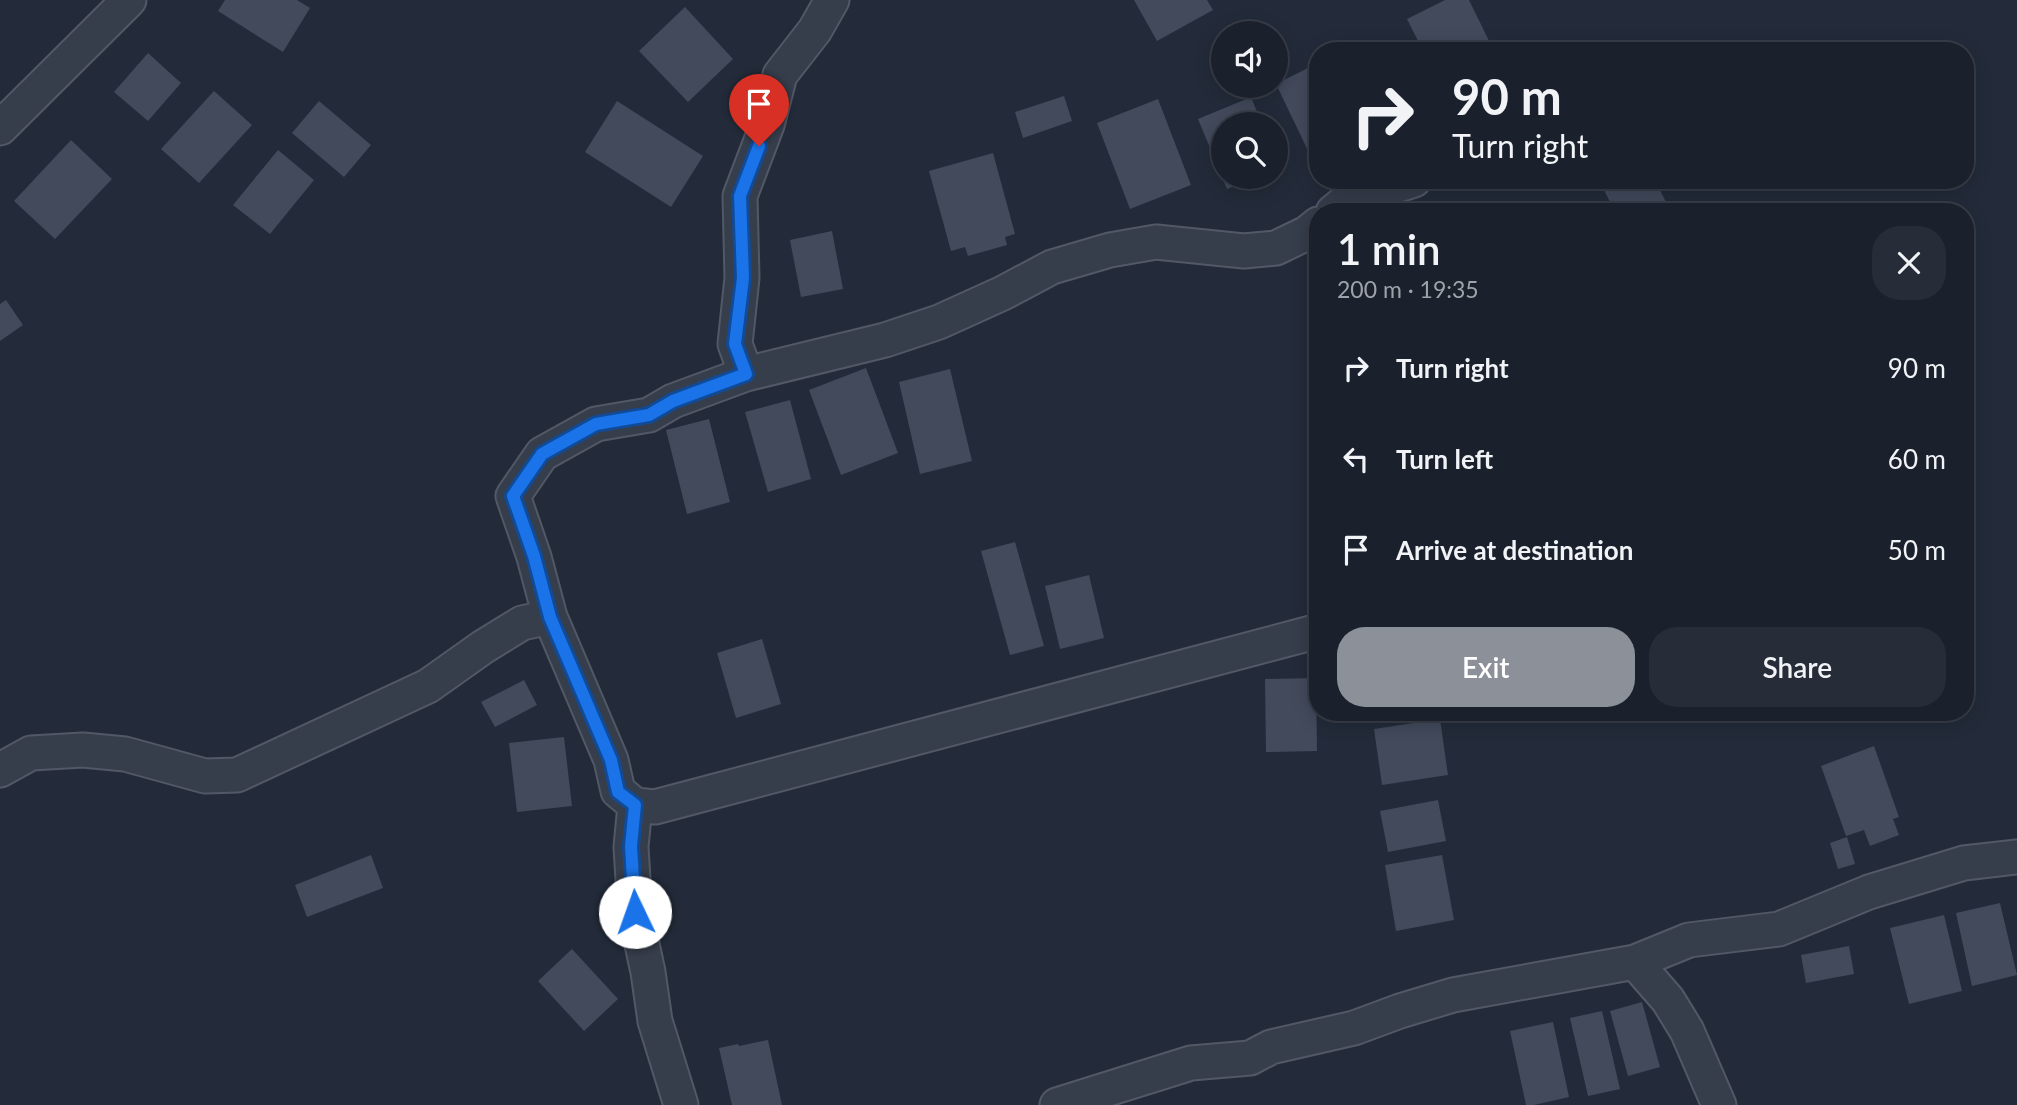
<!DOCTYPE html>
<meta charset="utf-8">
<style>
body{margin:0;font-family:Lato,sans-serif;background:#272d38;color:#f1f3f6;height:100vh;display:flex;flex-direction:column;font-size:26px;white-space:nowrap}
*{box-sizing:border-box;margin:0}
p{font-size:23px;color:#9fa3a9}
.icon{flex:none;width:38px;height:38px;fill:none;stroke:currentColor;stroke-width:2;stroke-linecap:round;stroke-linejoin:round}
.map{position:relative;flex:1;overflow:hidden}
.side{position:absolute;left:1309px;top:203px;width:665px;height:518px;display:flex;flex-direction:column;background:#1a202c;border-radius:28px;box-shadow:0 4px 18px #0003,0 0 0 2px #383e48}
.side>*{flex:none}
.banner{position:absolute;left:1309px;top:42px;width:665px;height:147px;border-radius:28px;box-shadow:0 4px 18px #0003,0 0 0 2px #383e48;background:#1a202c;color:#f1f3f6;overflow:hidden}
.tools{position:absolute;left:1211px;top:21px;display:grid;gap:14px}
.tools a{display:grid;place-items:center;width:77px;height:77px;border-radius:50%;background:#1a202c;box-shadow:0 4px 18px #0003,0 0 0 2px #383e48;font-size:35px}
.pin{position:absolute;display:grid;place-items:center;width:60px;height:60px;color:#fff;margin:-72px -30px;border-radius:50% 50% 50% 0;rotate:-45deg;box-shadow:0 0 7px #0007}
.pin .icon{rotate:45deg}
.me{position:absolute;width:77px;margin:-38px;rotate:357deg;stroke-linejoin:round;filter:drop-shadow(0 0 5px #0008)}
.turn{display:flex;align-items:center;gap:24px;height:147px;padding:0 28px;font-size:32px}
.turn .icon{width:91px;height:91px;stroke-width:2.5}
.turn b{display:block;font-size:49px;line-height:60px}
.round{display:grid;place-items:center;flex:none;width:74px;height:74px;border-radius:28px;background:#272d38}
.head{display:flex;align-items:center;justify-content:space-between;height:119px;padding:0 28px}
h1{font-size:42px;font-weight:600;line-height:52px}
.cta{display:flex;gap:14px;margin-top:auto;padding:14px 28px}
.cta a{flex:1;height:80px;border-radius:28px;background:#8c9099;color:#fff;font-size:28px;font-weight:600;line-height:80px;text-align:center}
.cta a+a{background:#272d38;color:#f1f3f6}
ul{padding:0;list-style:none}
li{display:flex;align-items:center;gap:21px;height:91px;padding:0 28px}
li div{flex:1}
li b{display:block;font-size:26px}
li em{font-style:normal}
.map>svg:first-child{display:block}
</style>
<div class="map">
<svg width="2017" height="1105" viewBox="0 0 2017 1105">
<rect width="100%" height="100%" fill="#232b3a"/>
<path fill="#424a5c" d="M225,0H297L310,8L283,52L218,11Z
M1134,0H1207L1213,10L1157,41Z
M1445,0H1469L1494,51H1423L1407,19Z
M685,7L733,59L688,102L639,51Z
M148,53L181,83L148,121L114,92Z
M1318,63V154L1311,157L1276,84Z
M214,91L252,125L199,183L161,149Z
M1064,96L1072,121L1023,138L1015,112Z
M1251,97L1262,124H1223V177H1255L1227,189L1198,119Z
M1158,99L1191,185L1130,209L1097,123Z
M319,101L371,145L344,177L292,133Z
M617,101L703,156L671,207L585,152Z
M71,140L112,179L55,239L14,201Z
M278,150L314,180L270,234L233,205Z
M993,153L1015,234L1005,237L1007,245L968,256L965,247L951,251L929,171Z
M1599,180H1655L1671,212H1615Z
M832,231L843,289L801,297L790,240Z
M6,300L23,325L0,341V304Z
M866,368L898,453L841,475L809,390Z
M950,369L972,461L920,474L899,382Z
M790,400L811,479L768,492L745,412Z
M709,419L730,502L687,514L666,430Z
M1015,542L1044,646L1010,655L981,551Z
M1089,575L1104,638L1060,649L1045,586Z
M762,639L781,704L736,718L717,653Z
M1316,678L1317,751L1266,752L1265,679Z
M524,680L537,705L495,727L481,702Z
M1440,719L1448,775L1382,785L1374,729Z
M564,737L572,806L517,812L509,743Z
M1874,746L1899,817L1893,819L1899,835L1870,846L1864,830L1846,836L1821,766Z
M1438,800L1446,841L1388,852L1380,811Z
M1847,837L1855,864L1838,869L1830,843Z
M371,855L383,888L307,917L295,885Z
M1442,855L1454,920L1396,931L1385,865Z
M2000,903L2017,975L1972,986L1956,913Z
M1944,915L1962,991L1909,1004L1890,928Z
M1849,946L1854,974L1806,983L1801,955Z
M572,949L618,999L584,1031L538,981Z
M1642,1002L1660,1067L1628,1076L1610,1011Z
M1602,1011L1620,1089L1588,1096L1570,1018Z
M1553,1022L1569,1097L1534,1105H1526L1510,1031Z
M768,1040L782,1105H732L719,1048L738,1044L739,1046Z"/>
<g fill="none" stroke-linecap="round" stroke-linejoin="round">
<g stroke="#525866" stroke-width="37">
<path id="minor" d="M0,128L129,0
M1333,212L1345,202L1414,180
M746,374L885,340L939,322L1003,293L1052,267L1110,250L1156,242L1244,251L1276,248L1307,233L1318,224
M550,617L611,760L618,791L635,805L655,807L1311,633
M0,770L31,753L83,750L125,754L205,776L237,775L428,686L483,647L522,623L550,617L534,557L513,496L542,454L596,424L649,415L673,401L746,374L735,344L742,278L740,196L767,125L780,75L815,30L832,0
M635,805L631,847L635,912L648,972L655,1021L681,1105
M1635,962L1689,940L1779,929L1869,892L1964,863L2017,857
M1057,1105L1191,1063L1250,1058L1271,1047L1354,1028L1400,1011L1453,995L1635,962L1668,1000L1687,1031L1719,1105"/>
</g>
<use href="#minor" stroke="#363d4b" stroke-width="33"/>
</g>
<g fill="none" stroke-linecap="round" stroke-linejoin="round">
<g stroke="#114b97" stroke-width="18">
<path id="route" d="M635,912L631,846L635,805L618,792L611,760L550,617L534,556L513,496L542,454L596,424L649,415L673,401L746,374L735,344L743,278L740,196L759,146"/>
</g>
<use href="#route" stroke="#1a73e8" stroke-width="12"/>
</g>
</svg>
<div class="tools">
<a><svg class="icon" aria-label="sound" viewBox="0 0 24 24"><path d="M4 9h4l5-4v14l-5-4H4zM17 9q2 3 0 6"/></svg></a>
<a><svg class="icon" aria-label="search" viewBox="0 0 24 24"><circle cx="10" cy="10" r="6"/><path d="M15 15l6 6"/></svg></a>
</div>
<div class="pin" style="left:759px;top:146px;background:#d93025"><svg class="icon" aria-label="arrive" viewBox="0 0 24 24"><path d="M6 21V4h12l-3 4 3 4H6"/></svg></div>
<svg class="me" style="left:635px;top:912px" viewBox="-20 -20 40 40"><circle r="19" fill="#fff"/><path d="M0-13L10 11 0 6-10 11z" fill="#1a73e8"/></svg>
<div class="banner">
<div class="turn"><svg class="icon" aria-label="right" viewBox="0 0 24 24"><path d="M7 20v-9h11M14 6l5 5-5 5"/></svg><div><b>90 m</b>Turn right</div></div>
</div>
<section class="side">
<div class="head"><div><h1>1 min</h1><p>200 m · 19:35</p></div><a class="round"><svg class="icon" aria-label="close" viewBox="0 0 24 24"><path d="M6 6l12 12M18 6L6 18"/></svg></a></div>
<ul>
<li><svg class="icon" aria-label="right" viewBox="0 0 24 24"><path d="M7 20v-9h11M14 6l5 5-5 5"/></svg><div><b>Turn right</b></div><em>90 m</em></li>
<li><svg class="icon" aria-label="left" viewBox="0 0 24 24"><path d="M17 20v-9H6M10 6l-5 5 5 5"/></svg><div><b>Turn left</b></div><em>60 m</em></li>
<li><svg class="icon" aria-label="arrive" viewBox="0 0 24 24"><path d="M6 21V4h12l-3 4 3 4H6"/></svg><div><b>Arrive at destination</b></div><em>50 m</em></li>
</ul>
<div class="cta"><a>Exit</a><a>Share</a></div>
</section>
</div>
